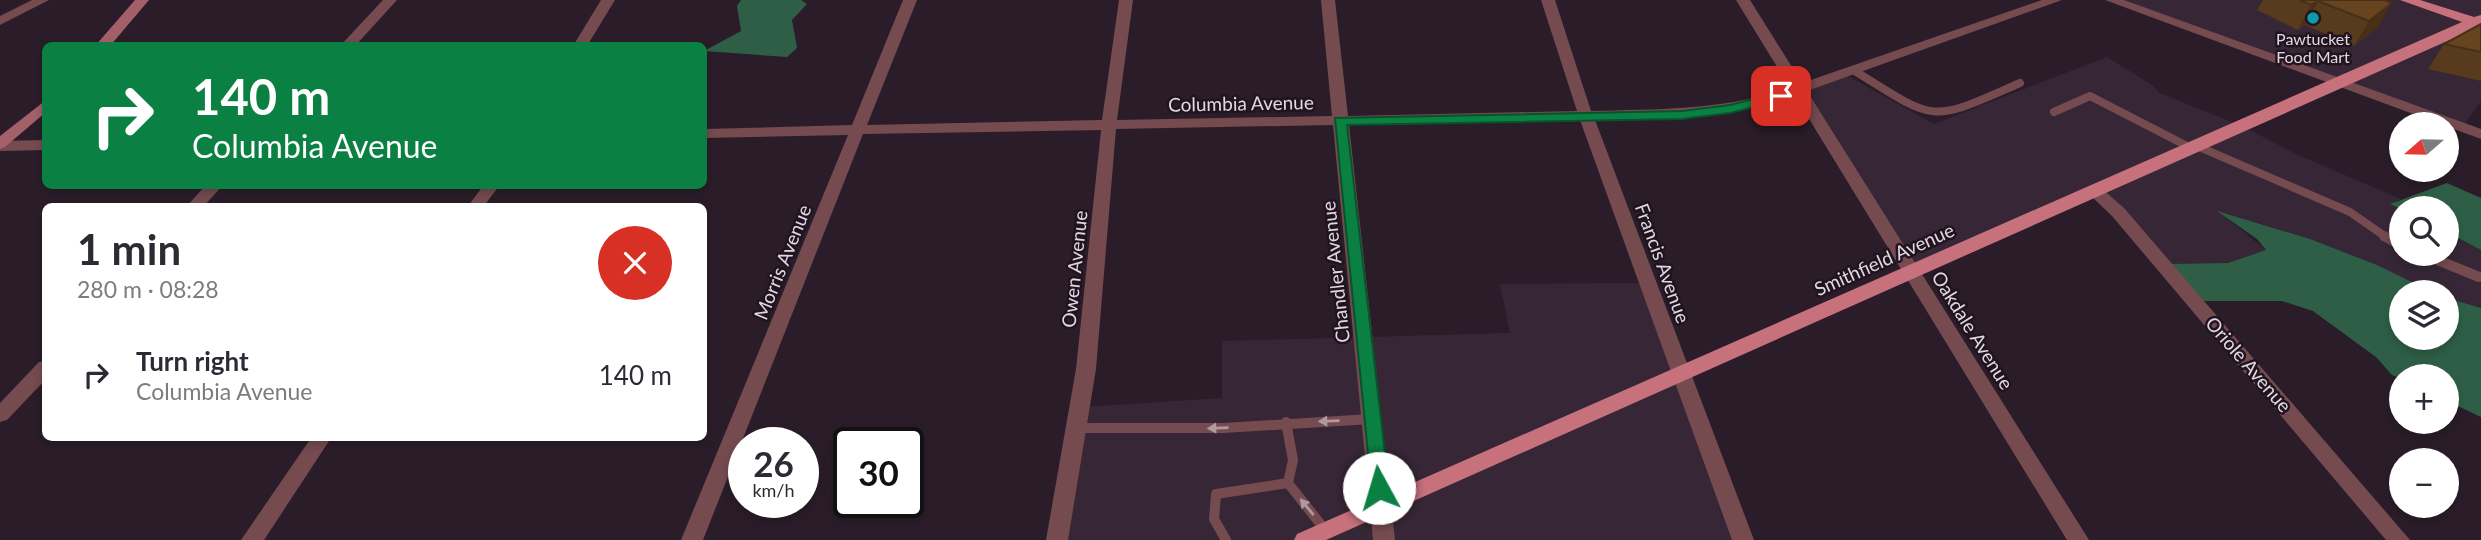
<!DOCTYPE html>
<meta charset="utf-8">
<style>
body{margin:0;font-family:Lato,sans-serif;background:#f2f2f3;color:#2b2b33;height:100vh;display:flex;flex-direction:column;font-size:26px;white-space:nowrap}
*{box-sizing:border-box;margin:0}
p{font-size:23px;color:#7c7c81}
.icon{flex:none;width:38px;height:38px;fill:none;stroke:currentColor;stroke-width:2;stroke-linecap:round;stroke-linejoin:round}
.map{position:relative;flex:1;overflow:hidden}
.sheet{position:absolute;left:42px;top:203px;width:665px;height:238px;display:flex;flex-direction:column;background:#fff;border-radius:10px;box-shadow:0 4px 10px #0003}
.sheet>*{flex:none}
.banner{position:absolute;left:42px;top:42px;width:665px;height:147px;border-radius:10px;box-shadow:0 4px 10px #0003;background:#0b8043;color:#fff;overflow:hidden}
.needle{width:46px;rotate:250deg}
.controls{position:absolute;left:2389px;top:112px;display:grid;gap:14px}
.controls a{display:grid;place-items:center;width:70px;height:70px;border-radius:50%;background:#fff;box-shadow:0 4px 10px #0003;font-size:35px}
.speed{position:absolute;left:728px;top:427px;display:flex;gap:14px;font-size:35px;font-weight:700;text-align:center}
.speed>*{display:grid;place-content:center;width:91px;height:91px;border-radius:50%;background:#fff;box-shadow:0 4px 10px #0003;line-height:1}
.speed small{font-size:18px;font-weight:400}
.speed .limit{border:4px solid #111;border-radius:10px;background:#fff;color:#111}
.pin{position:absolute;display:grid;place-items:center;width:60px;height:60px;color:#fff;margin:-30px;border-radius:14px;box-shadow:0 4px 10px #0006}
.me{position:absolute;width:77px;margin:-38px;rotate:354deg;stroke-linejoin:round;filter:drop-shadow(0 0 5px #0008)}
.turn{display:flex;align-items:center;gap:24px;height:147px;padding:0 35px;font-size:32px}
.turn .icon{width:91px;height:91px;stroke-width:2.5}
.turn b{display:block;font-size:49px;line-height:60px}
.round{display:grid;place-items:center;flex:none;width:74px;height:74px;border-radius:37px;background:#f2f2f3}
.headline{display:flex;align-items:center;justify-content:space-between;height:119px;padding:0 35px}
h1{font-size:42px;font-weight:700;line-height:52px}
ul{padding:0;list-style:none}
li{display:flex;align-items:center;gap:21px;height:105px;padding:0 35px}
li div{flex:1}
li b{display:block;font-size:26px}
li em{font-style:normal}
.map>svg:first-child{display:block}
</style>
<div class="map">
<svg width="2481" height="540" viewBox="0 0 2481 540">
<rect width="100%" height="100%" fill="#2a1d29"/>
<path fill="#372736" d="M2117,0H2481V101L2464,125Z
M2107,57L2152,85L2160,93L2244,127L2296,154L2401,199L2391,204L2401,209V254H2446L2447,232L2481,250V308L2447,298L2446,292H2432L2419,287L2377,265L2310,239L2219,212L2266,250L2228,263L2166,264L2101,191L1911,265L1804,87L1844,74L1934,124Z
M1649,283L1745,540H1062L1084,407L1222,398V341L1510,333L1500,284Z"/>
<path fill="#2e5f46" d="M741,0H801L807,4L792,20L797,48L787,57L704,51L741,31L737,6Z
M2447,183L2481,198V250L2447,232L2446,208L2401,209L2390,204Z
M2217,211L2310,239L2377,265L2432,292H2401V338H2446L2447,298L2481,308V417L2447,401L2446,376H2401V379L2392,375L2376,357L2313,311L2282,301H2201L2166,264L2228,263L2266,250L2257,239Z"/>
<g fill="none" stroke-linecap="round" stroke-linejoin="round">
<path stroke="#754b50" stroke-width="8" d="M1855,71C1939,124 1930,122 2020,83
M2054,112L2090,96L2191,148
M2197,146L2350,212L2386,237"/>
<path stroke="#754b50" stroke-width="10" d="M2384,236L2401,245
M2423,254L2479,277
M1286,422L1293,460L1288,483
M1076,428H1223L1371,419
M1288,483L1326,531
M1226,540L1214,519L1216,494L1288,483"/>
<path fill="#754b50" fill-rule="evenodd" d="M383,0H397L355,46H340Z
M601,0H615L587,46H573Z
M903,0H917L867,125L1102,120L1119,0H1133L1117,120L1332,116L1321,0H1335L1348,116L1577,111L1541,0H1555L1591,111C1660,109 1725,110 1790,88L1736,0H1750L1802,83L2042,0H2062L1807,91L2089,540H2067L1795,96C1729,119 1663,118 1595,120L1754,540H1732L1580,120L1349,125L1395,540H1373L1333,125L1116,129L1096,369L1068,540H1046L1076,369L1101,130L863,134L703,540H681L848,135L704,138V129L852,125Z
M2105,0H2124L2481,129V139Z
M46,140V150L0,151V141Z
M205,186H222L204,206H187Z
M483,186H499L484,206H468Z
M2095,186L2101,188L2124,208L2410,540H2386L2112,216L2089,194L2087,191L2089,188Z
M46,361V379L7,420L0,422V403L39,362Z
M311,438H331L264,540H241Z"/>
<path fill="#754b50" fill-rule="evenodd" d="M32,0H49L0,25V16Z"/>
<path fill="#a36069" fill-rule="evenodd" d="M135,0H149L110,46H95Z
M46,100V112L5,147L0,149V136Z"/>
<path fill="#c7717d" fill-rule="evenodd" d="M2400,0H2420L2474,17L2481,15V26L1326,540H1294L1297,534L2462,22Z"/>
</g>
<path fill="#583a1c" d="M2263,0H2384L2378,27L2354,46L2305,25L2298,30L2257,10Z
M2481,25V81L2428,69L2444,44Z"/>
<path fill="#473016" d="M2318,1L2305,25L2298,30L2311,5Z
M2392,3L2378,27L2354,46L2369,21Z"/>
<path fill="#664420" stroke="#473016" stroke-width="2" d="M2300,0H2384L2392,3L2369,21L2318,1L2311,5Z
M2481,24V52L2444,44Z"/>
<defs><path id="oneway-solid" d="M-6-.8H1V-3.2L6.5 0L1 3.2V.8H-6Z" transform="scale(1.75)"/></defs>
<g fill="#b0999f">
<use href="#oneway-solid" transform="translate(1329 421) rotate(178)"/>
<use href="#oneway-solid" transform="translate(1218 428) rotate(178)"/>
<use href="#oneway-solid" transform="translate(1307 507) rotate(-129)"/>
</g>
<path fill="#0b8043" stroke="#07532c" stroke-width="2" d="M1781,92L1788,96L1786,99L1730,113L1682,119L1347,125L1389,488L1379,496L1372,494L1335,118L1682,111L1730,105Z"/>
<circle fill="#0f9aa8" stroke="#201420" stroke-width="2.5" cx="2313" cy="18" r="7"/>
<g text-anchor="middle" dominant-baseline="central" stroke-width="5" stroke-linejoin="round" paint-order="stroke">
<g font-size="16" fill="#e1d8e0" stroke="#201420">
<text x="2313" y="38">Pawtucket<tspan x="2313" dy="18">Food Mart</tspan></text>
</g>
<g font-size="19" fill="#e1d8e0" stroke="#201420">
<text transform="translate(1241 103) rotate(-1)">Columbia Avenue</text>
<text transform="translate(1884 259) rotate(-24)">Smithfield Avenue</text>
<text transform="translate(782 262) rotate(-68)">Morris Avenue</text>
<text transform="translate(1663 263) rotate(70)">Francis Avenue</text>
<text transform="translate(1074 269) rotate(-84)">Owen Avenue</text>
<text transform="translate(1335 272) rotate(-96)">Chandler Avenue</text>
<text transform="translate(1973 330) rotate(58)">Oakdale Avenue</text>
<text transform="translate(2249 364) rotate(49)">Oriole Avenue</text>
</g>
</g>
</svg>
<div class="controls">
<a><svg class="needle" viewBox="-14 -14 28 28"><path d="M0-13l5 13h-10z" fill="#e53935"/><path d="M0 13l5-13h-10z" fill="#7c7c81"/></svg></a>
<a><svg class="icon" aria-label="search" viewBox="0 0 24 24"><circle cx="10" cy="10" r="6"/><path d="M15 15l6 6"/></svg></a>
<a><svg class="icon" aria-label="layers" viewBox="0 0 24 24"><path d="M12 4l9 5-9 5-9-5zM3 14l9 5 9-5"/></svg></a>
<a>+</a>
<a>−</a>
</div>
<div class="speed"><div>26<small>km/h</small></div><div class="limit">30</div></div>
<div class="pin" style="left:1781px;top:96px;background:#d93025"><svg class="icon" aria-label="arrive" viewBox="0 0 24 24"><path d="M6 21V4h12l-3 4 3 4H6"/></svg></div>
<svg class="me" style="left:1379px;top:488px" viewBox="-20 -20 40 40"><circle r="19" fill="#fff"/><path d="M0-13L10 11 0 6-10 11z" fill="#0b8043"/></svg>
<div class="banner">
<div class="turn"><svg class="icon" aria-label="right" viewBox="0 0 24 24"><path d="M7 20v-9h11M14 6l5 5-5 5"/></svg><div><b>140 m</b>Columbia Avenue</div></div>
</div>
<section class="sheet">
<div class="headline"><div><h1>1 min</h1><p>280 m · 08:28</p></div><a class="round" style="background:#d93025;color:#fff"><svg class="icon" aria-label="close" viewBox="0 0 24 24"><path d="M6 6l12 12M18 6L6 18"/></svg></a></div>
<ul>
<li><svg class="icon" aria-label="right" viewBox="0 0 24 24"><path d="M7 20v-9h11M14 6l5 5-5 5"/></svg><div><b>Turn right</b><p>Columbia Avenue</p></div><em>140 m</em></li>
</ul>
</section>
</div>
